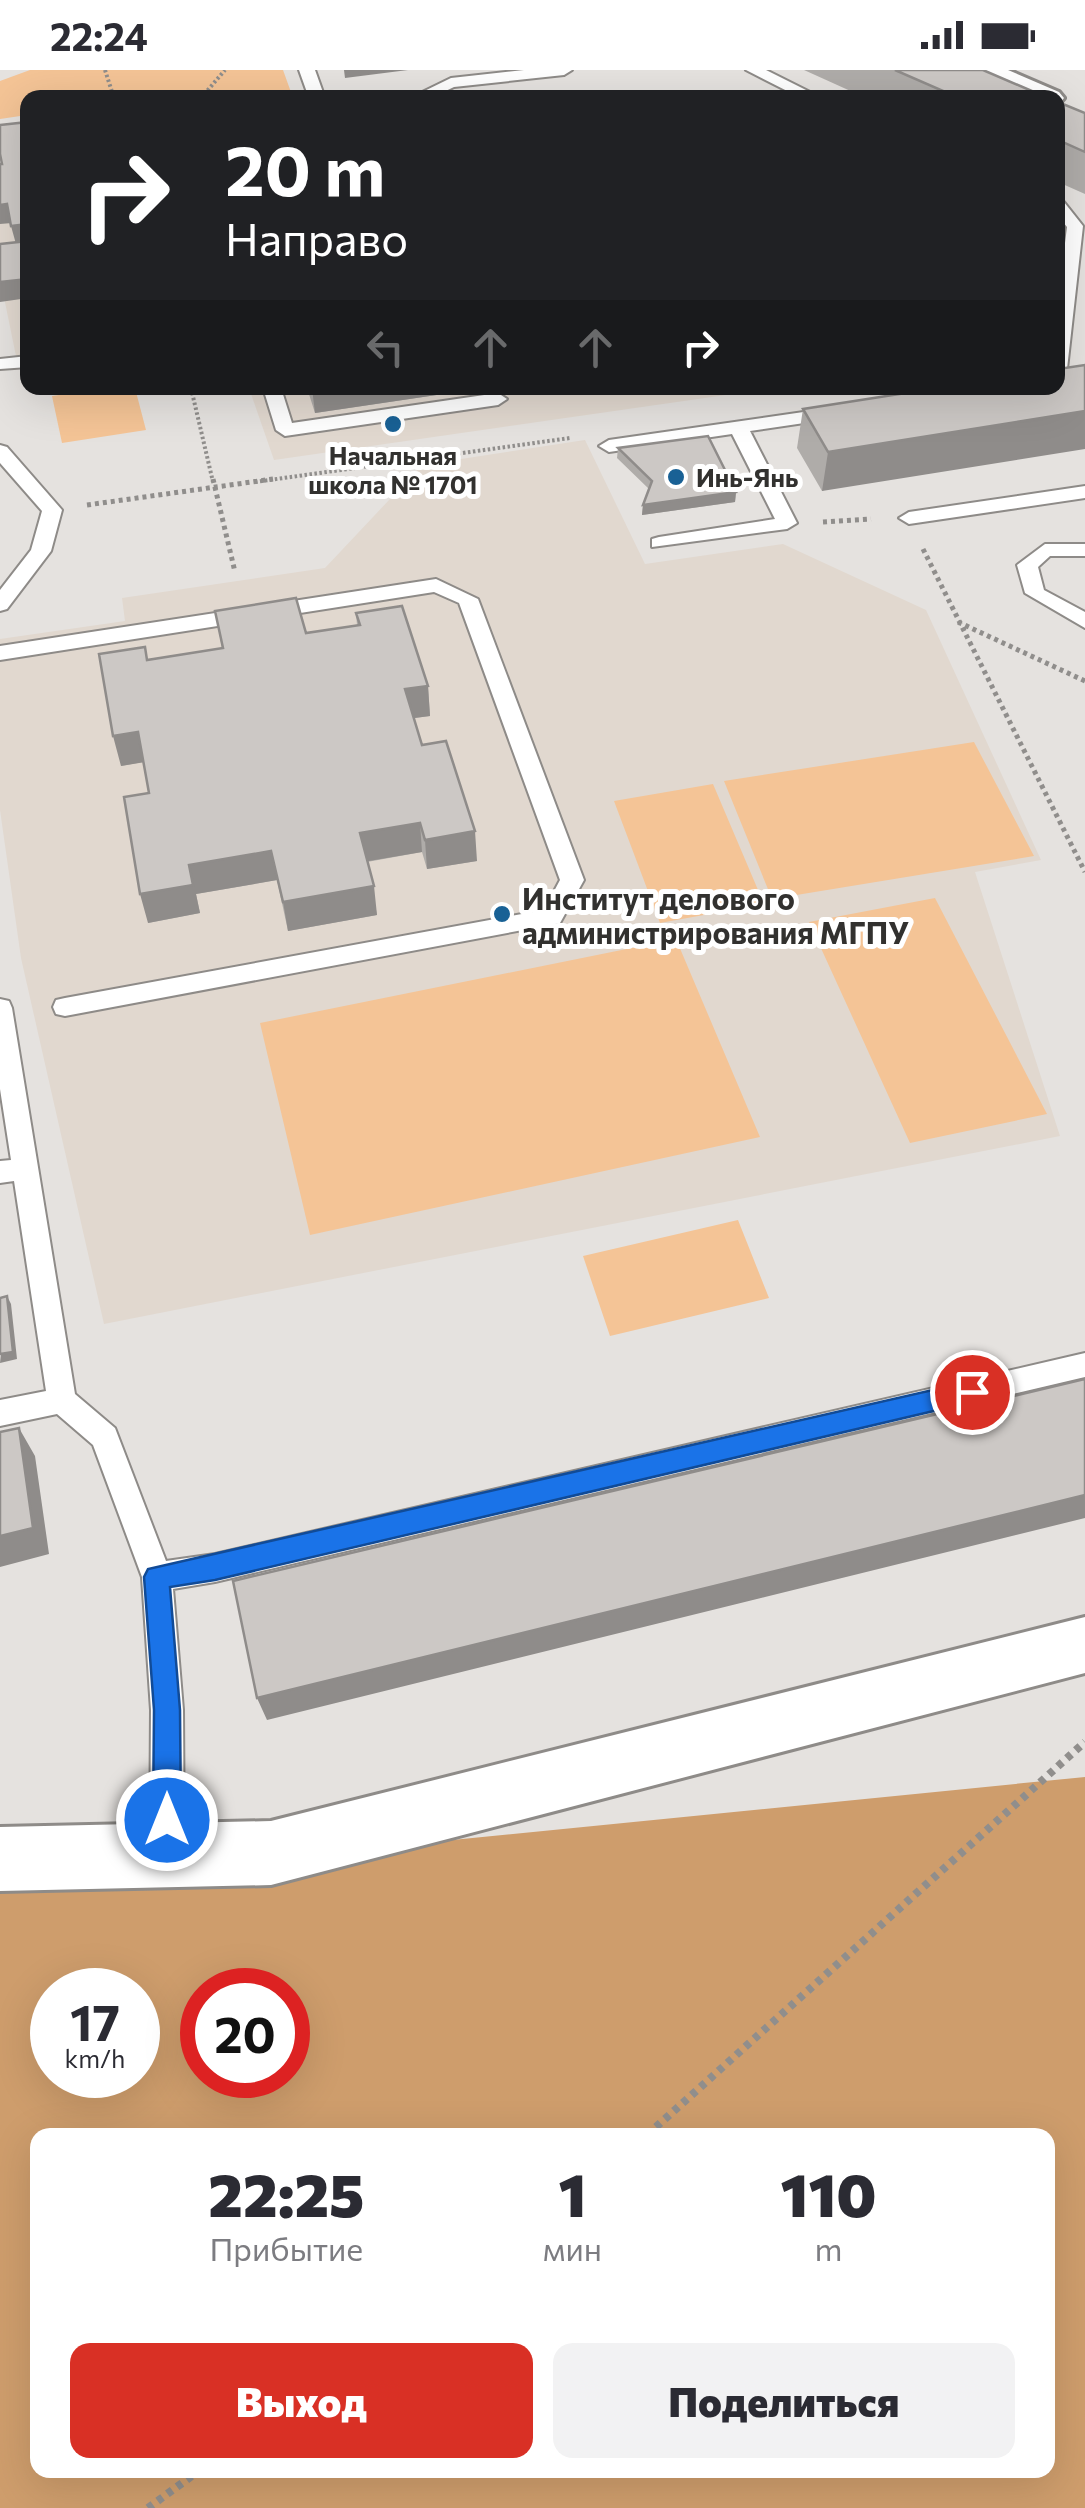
<!DOCTYPE html>
<html lang="ru">
<meta charset="utf-8">
<style>
body{margin:0;font-family:Commissioner,sans-serif;background:#f2f2f3;color:#2b2b33;height:100vh;display:flex;flex-direction:column;font-size:38px;white-space:nowrap}
*{box-sizing:border-box;margin:0}
p{font-size:32px;color:#7c7c81}
.icon{flex:none;width:55px;height:55px;fill:none;stroke:currentColor;stroke-width:2;stroke-linecap:round;stroke-linejoin:round}
.map{position:relative;flex:1;overflow:hidden}
.sheet{position:absolute;left:30px;top:2058px;width:1025px;height:350px;display:flex;flex-direction:column;background:#fff;border-radius:20px;box-shadow:0 10px 40px #0002}
.sheet>*{flex:none}
.hud{position:absolute;left:20px;top:20px;width:1045px;height:305px;border-radius:20px;box-shadow:0 10px 40px #0002;background:#202124;color:#fff;overflow:hidden}
.speed{position:absolute;left:30px;top:1898px;display:flex;gap:20px;font-size:50px;font-weight:700;text-align:center}
.speed>*{display:grid;place-content:center;width:130px;height:130px;border-radius:50%;background:#fff;box-shadow:0 10px 40px #0002;line-height:1}
.speed small{font-size:25px;font-weight:400}
.speed .limit{border:15px solid #d22;background:#fff;color:#111}
.pin{position:absolute;display:grid;place-items:center;width:85px;height:85px;color:#fff;margin:-42px;border:5px solid #fff;border-radius:50%;box-shadow:0 2px 10px #0007}
.me{position:absolute;width:110px;margin:-55px;rotate:0deg;stroke-linejoin:round;filter:drop-shadow(0 0 8px #0008)}
.turn{display:flex;align-items:center;gap:35px;height:210px;padding:0 40px;font-size:45px}
.turn .icon{width:130px;height:130px;stroke-width:2.5}
.turn b{display:block;font-size:70px;line-height:85px}
.lanes{display:flex;align-items:center;height:95px;padding:0 40px;background:#0003;justify-content:center;gap:50px;direction:ltr}
.lanes .off{opacity:.35}
.eta{display:flex;justify-content:space-evenly;align-items:center;height:170px;text-align:center}
.eta b{font-size:60px;font-weight:800;line-height:70px}
.button{display:flex;gap:20px;margin-top:auto;padding:20px 40px}
.button a{flex:1;height:115px;border-radius:20px;background:#d93025;color:#fff;font-size:40px;font-weight:800;line-height:115px;text-align:center}
.button a+a{background:#f2f2f3;color:#2b2b33}
.status{display:flex;justify-content:space-between;align-items:center;height:70px;padding:0 50px;background:#fff;direction:ltr}
.status svg{height:28px;fill:currentColor}
.map>svg:first-child{display:block}
</style>
<div class="status"><b>22:24</b><svg viewBox="0 0 49 12"><path d="M0 12V9h3v3zM5 12V6h3v6zM10 12V3h3v9zM15 12V0h3v12zM26 1h20v11H26zM47 4h2v5h-2z"/></svg></div>
<div class="map">
<svg width="1085" height="2438" viewBox="0 0 1085 2438">
<rect width="100%" height="100%" fill="#e5e2df"/>
<path fill="#e1d8cf" d="M27,134V285L16,286L0,208V138Z
M249,318H775L274,390Z
M585,370L645,494L783,474L926,540L1041,790L975,802L1060,1066L104,1254L21,888L0,740V569L125,551L122,528L325,498L422,395Z"/>
<path fill="#f4c496" d="M30,0H283L292,25L28,28L27,45L0,49V11Z
M107,318H135L146,360L62,373L52,326Z
M974,672L1034,786L772,829L724,711Z
M713,714L764,834L660,853L614,731Z
M935,828L1047,1044L910,1073L809,852Z
M676,869L760,1067L310,1165L260,953Z
M738,1150L769,1228L610,1266L583,1186Z"/>
<path fill="#ce9d6c" fill-rule="evenodd" d="M1085,1707V2438H0V1815ZM52,1920H138V2005H52ZM202,1920H288V2005H202ZM38,2065H1048V2400H38Z"/>
<g fill="none" stroke-linecap="round" stroke-linejoin="round">
<g stroke="#8e8b88" stroke-width="4">
<path id="service" d="M299,0H315L325,28H309Z
M524,0H572L564,5L454,17L431,28H410L451,8Z
M746,0H766L822,28H801Z
M1058,131L1064,132L1083,156L1067,299L1058,304V229L1067,157L1058,146Z
M28,286V297L0,299V289Z
M263,318H281L292,353L498,323L507,329L498,335L285,366L276,360Z
M838,337L845,339V347L750,361L797,453L787,459L652,477V469L659,467L775,449L732,364L609,382L599,376L609,370Z
M0,375L7,377L62,440L51,481L7,539L0,541V520L31,480L42,441L0,393Z
M1085,416V428L909,454L899,448L909,442Z
M1045,474H1085V486H1050L1038,497L1044,520L1085,542V558L1025,523L1017,495Z
M436,509L478,529L584,810L560,853L65,946L56,944L53,937L56,930L65,928L544,840L560,810L459,533L434,522L0,590V576Z
M0,929L9,931L12,938L75,1324L115,1358L166,1491L215,1484L1085,1283V1307L215,1512L173,1519L183,1640L184,1786L179,1798L167,1803L155,1798L150,1786L151,1640L142,1507L93,1375L57,1344L0,1356V1330L46,1321L14,1111L0,1113V1091L11,1090L0,1019Z"/>
</g>
<g stroke="#8e8b88" stroke-width="6">
<path id="minor" d="M968,0H1008L1059,22L1064,28L1058,35V28H1023L973,6Z
M1085,1547V1603L271,1815L0,1821V1757L271,1751Z"/>
</g>
<path stroke="#908e8c" stroke-width="4" stroke-dasharray="2.5 2.5" stroke-linecap="butt" d="M105,0L114,28
M201,28L225,0
M191,318L213,412
M255,412L570,368"/>
<path stroke="#908e8c" stroke-width="5" stroke-dasharray="4 4" stroke-linecap="butt" d="M213,409L235,502
M87,435L273,409
M823,452L871,449
M923,479L1085,802
M958,552L1085,611"/>
<path stroke="#908e8c" stroke-width="8" stroke-dasharray="6 6" stroke-linecap="butt" d="M647,2065L1085,1672
M148,2438L200,2400"/>
<use href="#service" fill="#fff" fill-rule="evenodd"/>
<use href="#minor" fill="#fff" fill-rule="evenodd"/>
</g>
<path fill="#afaca9" d="M804,0H983L1048,28H866Z
M1058,32L1085,43V124L1058,112Z
M1085,295L822,421L797,378L803,339Z
M307,318H477V319L315,343Z
M618,378L736,422L735,432L642,445L643,435L649,419L617,388Z
M215,541L306,563L357,555L356,543L428,616L430,646L414,648L422,675L477,791L427,799L422,782L367,792L377,845L288,861L277,810L196,824L200,843L148,853L149,723L143,692L121,696L148,590L222,578Z"/>
<path fill="#8f8c8a" d="M344,0H408L345,8Z
M7,134L12,153L0,154V135Z
M28,154V173L16,174L11,156Z
M28,209V228L0,232V212Z
M312,318H477V319L315,343Z
M1085,341V379L822,421L828,382Z
M736,422L735,432L642,445L643,435Z
M428,616L430,646L407,649L405,619Z
M138,662L145,692L121,696L113,666Z
M420,753L422,782L363,792L360,763Z
M475,761L477,791L427,799L425,770Z
M271,781L277,810L196,824L200,843L148,853L140,824L189,795Z
M374,816L377,845L288,861L283,832Z
M7,1226L11,1234L17,1289L0,1293Z
M19,1358L35,1386L49,1484L0,1497V1466Z
M1085,1425V1448L267,1650L257,1628Z"/>
<path fill="#ccc8c5" stroke="#8f8c8a" stroke-width="2.5" d="M895,0H983L1048,28H959Z
M1058,32L1085,43V82L1058,70Z
M28,52V154L11,156L7,134L0,135V94H2L0,84V55Z
M28,171V209L0,212V174Z
M1085,295V341L828,382L803,339L938,318H1058V299Z
M708,366L736,422L643,435L652,411L618,378Z
M296,528L306,563L360,555L356,543L402,536L428,616L405,619L422,675L446,671L475,761L425,770L420,753L360,763L374,816L283,832L271,781L189,795L193,815L140,824L124,727L149,723L138,662L113,666L99,584L145,577L147,590L223,578L215,541Z
M7,1226L13,1282L0,1284V1228Z
M1085,1309V1425L257,1628L233,1511Z
M19,1358L33,1458L0,1466V1362Z"/>
<path fill="#1a73e8" stroke="#114b97" stroke-width="2.5" d="M972,1311L980,1314L983,1322L980,1329L972,1332L215,1510L170,1517L180,1640L181,1750L177,1759L167,1763L157,1759L153,1750L154,1640L144,1507L148,1499Z"/>
<g fill="#196195" stroke="#fff" stroke-width="4">
<circle cx="393" cy="354" r="10"/>
<circle cx="676" cy="407" r="10"/>
<circle cx="502" cy="844" r="10"/>
</g>
<g text-anchor="middle" dominant-baseline="central" stroke-width="10" stroke-linejoin="round" paint-order="stroke">
<g font-size="25" font-weight="bold" fill="#32312f" stroke="#fff">
<text x="393" y="385">Начальная<tspan x="393" dy="29">школа № 1701</tspan></text>
<text x="696" y="407" text-anchor="start">Инь-Янь</text>
</g>
<g font-size="30" font-weight="bold" fill="#32312f" stroke="#fff" text-anchor="start">
<text x="522" y="827">Институт делового<tspan x="522" dy="34">администрирования МГПУ</tspan></text>
</g>
</g>
</svg>
<div class="speed"><div>17<small>km/h</small></div><div class="limit">20</div></div>
<div class="pin" style="left:972px;top:1322px;background:#d93025"><svg class="icon" aria-label="arrive" viewBox="0 0 24 24"><path d="M6 21V4h12l-3 4 3 4H6"/></svg></div>
<svg class="me" style="left:167px;top:1750px" viewBox="-20 -20 40 40"><circle r="17" fill="#1a73e8" stroke="#fff" stroke-width="3"/><path d="M0-11L8 9 0 5-8 9z" fill="#fff"/></svg>
<div class="hud">
<div class="turn"><svg class="icon" aria-label="right" viewBox="0 0 24 24"><path d="M7 20v-9h11M14 6l5 5-5 5"/></svg><div><b>20 m</b>Направо</div></div>
<div class="lanes"><svg class="icon off" aria-label="left" viewBox="0 0 24 24"><path d="M17 20v-9H6M10 6l-5 5 5 5"/></svg><svg class="icon off" aria-label="ahead" viewBox="0 0 24 24"><path d="M12 20V5M6 11l6-6 6 6"/></svg><svg class="icon off" aria-label="ahead" viewBox="0 0 24 24"><path d="M12 20V5M6 11l6-6 6 6"/></svg><svg class="icon" aria-label="right" viewBox="0 0 24 24"><path d="M7 20v-9h11M14 6l5 5-5 5"/></svg></div>
</div>
<section class="sheet">
<div class="eta">
<div><b>22:25</b><p>Прибытие</p></div>
<div><b>1</b><p>мин</p></div>
<div><b>110</b><p>m</p></div>
</div>
<div class="button"><a>Выход</a><a>Поделиться</a></div>
</section>
</div>
